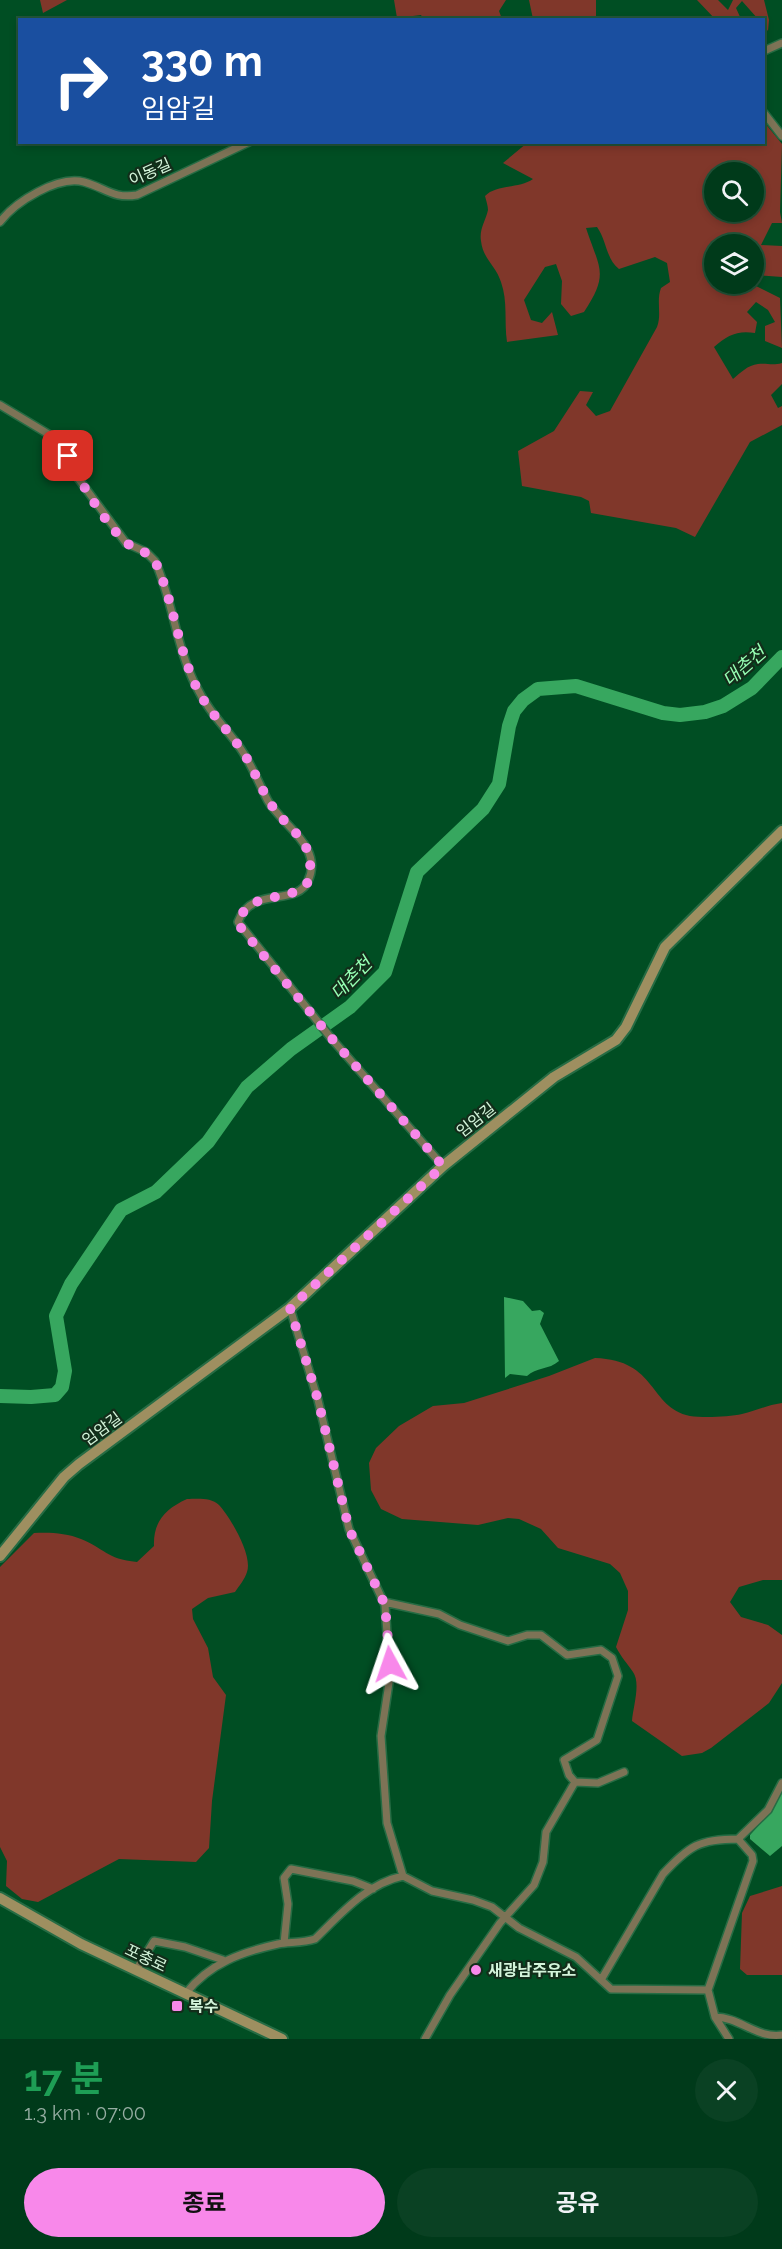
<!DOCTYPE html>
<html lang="ko">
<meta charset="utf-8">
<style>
body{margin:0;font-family:Raleway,"Noto Sans KR",sans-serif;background:#0a4123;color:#f1f3f6;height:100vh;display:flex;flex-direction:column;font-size:22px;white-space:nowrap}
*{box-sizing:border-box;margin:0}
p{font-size:20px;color:#95ada2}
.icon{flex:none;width:33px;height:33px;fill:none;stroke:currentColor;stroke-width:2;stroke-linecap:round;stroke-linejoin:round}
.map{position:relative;height:2039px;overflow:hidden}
.panel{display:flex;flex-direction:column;background:#003a1a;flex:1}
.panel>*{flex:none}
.top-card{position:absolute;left:18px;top:18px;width:747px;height:126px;border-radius:0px;box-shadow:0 3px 9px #0003,0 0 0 2px #225439;background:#1a4fa0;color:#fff;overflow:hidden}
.controls{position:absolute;left:704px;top:162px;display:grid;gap:12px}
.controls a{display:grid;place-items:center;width:60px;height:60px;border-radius:50%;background:#003a1a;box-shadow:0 3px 9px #0003,0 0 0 2px #225439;font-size:30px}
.pin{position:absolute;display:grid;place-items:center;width:51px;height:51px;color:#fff;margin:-26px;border-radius:12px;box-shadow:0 3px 9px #0006}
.me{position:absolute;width:66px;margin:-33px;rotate:355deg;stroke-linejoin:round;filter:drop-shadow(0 0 4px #0008)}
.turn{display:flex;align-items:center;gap:21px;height:126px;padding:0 24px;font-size:27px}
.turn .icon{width:78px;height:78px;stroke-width:2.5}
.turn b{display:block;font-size:42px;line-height:51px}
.round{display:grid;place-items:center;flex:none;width:63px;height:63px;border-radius:32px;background:#0a4123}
.overview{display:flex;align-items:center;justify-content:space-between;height:102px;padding:0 24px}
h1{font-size:36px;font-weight:700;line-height:45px;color:#1e9e55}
.button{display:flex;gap:12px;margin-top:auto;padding:12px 24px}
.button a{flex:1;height:69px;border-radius:36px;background:#f888ea;color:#111;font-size:24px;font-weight:700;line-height:69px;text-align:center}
.button a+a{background:#0a4123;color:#f1f3f6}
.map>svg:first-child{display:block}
</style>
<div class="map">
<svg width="782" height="2039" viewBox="0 0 782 2039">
<rect width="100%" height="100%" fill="#004e23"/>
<path fill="#80372a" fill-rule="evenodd" d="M40,0H67L43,13Z
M394,0H506L499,11L502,19L424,20L421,15L397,18Z
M529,0H596V19H533Z
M697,0H718L728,10L733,0H764L769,20L768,31L764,26V20L758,19L742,1L736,8L741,19L716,20Z
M764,122L782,144L780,212L782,223H772L761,245L782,246V277L753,275V244H714V284H752L780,298L782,348L765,341V326L775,322L768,310L756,302L747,312L757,322L755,333C738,330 727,335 714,347L733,379C740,373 748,365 758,364C768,363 772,366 782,363V384L771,395L778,408L782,406V425L750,442L695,537L676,528L591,513L589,501L581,497L522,486L518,451L554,431L580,391L593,392L586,405L596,416L610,411L657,327C662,314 656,301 661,288L670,282L667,263L655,257L619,269C606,259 607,241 597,227L586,228C599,268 610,273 584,312L571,316L561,304L562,281L556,264L545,267L524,300L531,320L542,323L552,312L558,335L507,342C504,321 508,302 501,282C496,266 483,259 481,241C479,229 486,220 488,210C488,206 486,200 485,196C496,184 519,189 533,179L503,163L527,143L764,142ZM714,172H753V212H714Z
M595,1358C658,1360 648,1407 690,1416C703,1418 729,1417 742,1414C756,1411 767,1405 782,1403V1580H763L739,1587L730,1602L741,1617L768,1625L782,1635V1683L769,1703L711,1748L702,1753L682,1756L632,1721C633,1707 641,1683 633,1672C627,1663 621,1657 616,1647L628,1610V1591L620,1573L610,1564L558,1548L541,1529L519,1519L508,1518L478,1525L402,1519L381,1509L371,1490L369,1463L376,1448L399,1426L433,1406L464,1403L549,1376Z
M187,1499C196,1499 211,1497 219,1505C230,1517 253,1555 247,1572C245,1579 239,1586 235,1592L208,1598L192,1609L193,1619L208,1648L213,1677L226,1695L212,1801L209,1848L196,1862L119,1859L38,1902L22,1899L6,1886L7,1861L0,1847V1567L34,1533C49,1532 67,1533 81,1539C104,1548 106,1559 137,1562L154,1546C153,1522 165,1509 187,1499Z
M782,1886V1975H747L740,1969L742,1913L750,1896Z"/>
<path fill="#37a75f" d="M504,1297L523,1301L532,1311L540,1310L544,1313L540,1324L559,1361C549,1370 536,1367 527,1376L510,1374L505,1378Z
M782,1793V1846L770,1856L750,1839V1835L770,1813Z"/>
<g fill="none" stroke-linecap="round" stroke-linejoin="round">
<path stroke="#37a75f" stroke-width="14" d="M0,1396L31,1397L55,1395L62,1387L65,1371L56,1316L71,1284L121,1210L156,1192L208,1142L247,1087L291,1049L350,1007L385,972L417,872L483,809L499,784L509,726L514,711L523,700L538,689L576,686L663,713L680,715L705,712L723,706L752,688L782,657"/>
<g stroke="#266c44" stroke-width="10">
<path id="street" d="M764,51L782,43
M764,113L782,136
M0,222C15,202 58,175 84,182C106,188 113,199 137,195L249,142
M0,405L50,435L67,456L75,474L126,543L146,552L155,561C173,601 176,647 196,686C207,709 223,725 238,745C251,762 258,782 268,801C282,825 324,847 308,881C297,907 251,885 238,922L331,1038L443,1166
M290,1308L318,1400L349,1529L385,1605L390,1676L381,1736L387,1823L403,1876
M384,1602L439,1614L460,1625L508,1641L527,1635H541L567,1655L601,1650L612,1658L618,1676L597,1740L564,1760L569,1775L575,1782L598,1783L624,1772
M738,1839L768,1810L782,1783
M284,1943L288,1904L284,1878L291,1869L353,1881L373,1889
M136,1970L154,1941L185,1947L223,1960
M601,1980L663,1874C689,1846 699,1839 738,1839L752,1855L753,1861L708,1990L715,2017L729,2039
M186,1993C210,1963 242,1952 278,1944C290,1942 303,1943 315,1939C341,1914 366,1884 403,1876L432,1891L473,1900L492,1907L519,1928L576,1957L611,1989L708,1990
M715,2017C739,2017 758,2039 782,2035
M425,2039L450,1995L500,1923L534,1885L543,1862L546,1832L575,1782"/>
</g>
<g stroke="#266c44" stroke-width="14">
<path id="secondary" d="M0,1556L64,1477L79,1464L290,1308L443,1166L554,1077L616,1040L626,1027L665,947L782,831
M0,1898L81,1944L282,2039"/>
</g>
<use href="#street" stroke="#7d7356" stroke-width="7"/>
<use href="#secondary" stroke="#9e8f60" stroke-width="10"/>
</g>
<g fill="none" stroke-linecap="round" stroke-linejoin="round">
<path stroke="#f888ea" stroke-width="10" stroke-dasharray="0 18" d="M68,456C78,480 105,522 124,541C133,549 147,550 155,561C173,600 177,643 194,682C205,708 223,724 238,745C251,762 258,783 269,801C286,831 319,839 308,882C288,906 251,887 238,922L241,928L333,1040L443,1166L290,1308L318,1400L349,1529L385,1605L390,1664"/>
</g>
<g fill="#f888ea" stroke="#122d1a" stroke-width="2">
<circle cx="476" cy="1970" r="6"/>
<rect x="171" y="2000" width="12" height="12" rx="3"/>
</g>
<g text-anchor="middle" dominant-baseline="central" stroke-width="4.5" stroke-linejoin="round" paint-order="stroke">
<g font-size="16" fill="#d3f4da" stroke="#122d1a">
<text transform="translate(150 172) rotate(-24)">이동길</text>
<text transform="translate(476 1120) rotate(-38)">임암길</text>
<text transform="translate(102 1429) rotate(-36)">임암길</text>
<text transform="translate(146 1958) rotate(25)">포충로</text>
</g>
<g font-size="16" font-weight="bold" fill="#d3f4da" stroke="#122d1a" text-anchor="start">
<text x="488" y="1970">새광남주유소</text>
<text x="189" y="2006">복수</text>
</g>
<g font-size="18" font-style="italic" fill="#97ffb4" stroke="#122d1a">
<text transform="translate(744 666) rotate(-41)">대촌천</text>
<text transform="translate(351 978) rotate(-46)">대촌천</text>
</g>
</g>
</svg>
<div class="controls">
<a><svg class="icon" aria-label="search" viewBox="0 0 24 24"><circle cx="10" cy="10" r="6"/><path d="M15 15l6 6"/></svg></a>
<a><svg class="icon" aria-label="layers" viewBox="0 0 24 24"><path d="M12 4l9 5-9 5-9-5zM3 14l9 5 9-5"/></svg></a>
</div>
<div class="pin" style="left:68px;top:456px;background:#d93025"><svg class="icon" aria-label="arrive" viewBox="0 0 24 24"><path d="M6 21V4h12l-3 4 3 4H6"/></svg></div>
<svg class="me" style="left:390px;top:1664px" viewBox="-20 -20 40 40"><path d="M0-17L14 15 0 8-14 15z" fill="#f888ea" stroke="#fff" stroke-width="4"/></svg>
<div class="top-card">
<div class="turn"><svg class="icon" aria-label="right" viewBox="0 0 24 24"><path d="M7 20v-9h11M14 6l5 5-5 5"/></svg><div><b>330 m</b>임암길</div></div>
</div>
</div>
<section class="panel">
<div class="overview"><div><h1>17 분</h1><p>1.3 km · 07:00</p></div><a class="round"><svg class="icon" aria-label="close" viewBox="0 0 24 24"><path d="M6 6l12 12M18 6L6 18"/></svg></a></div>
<div class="button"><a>종료</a><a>공유</a></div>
</section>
